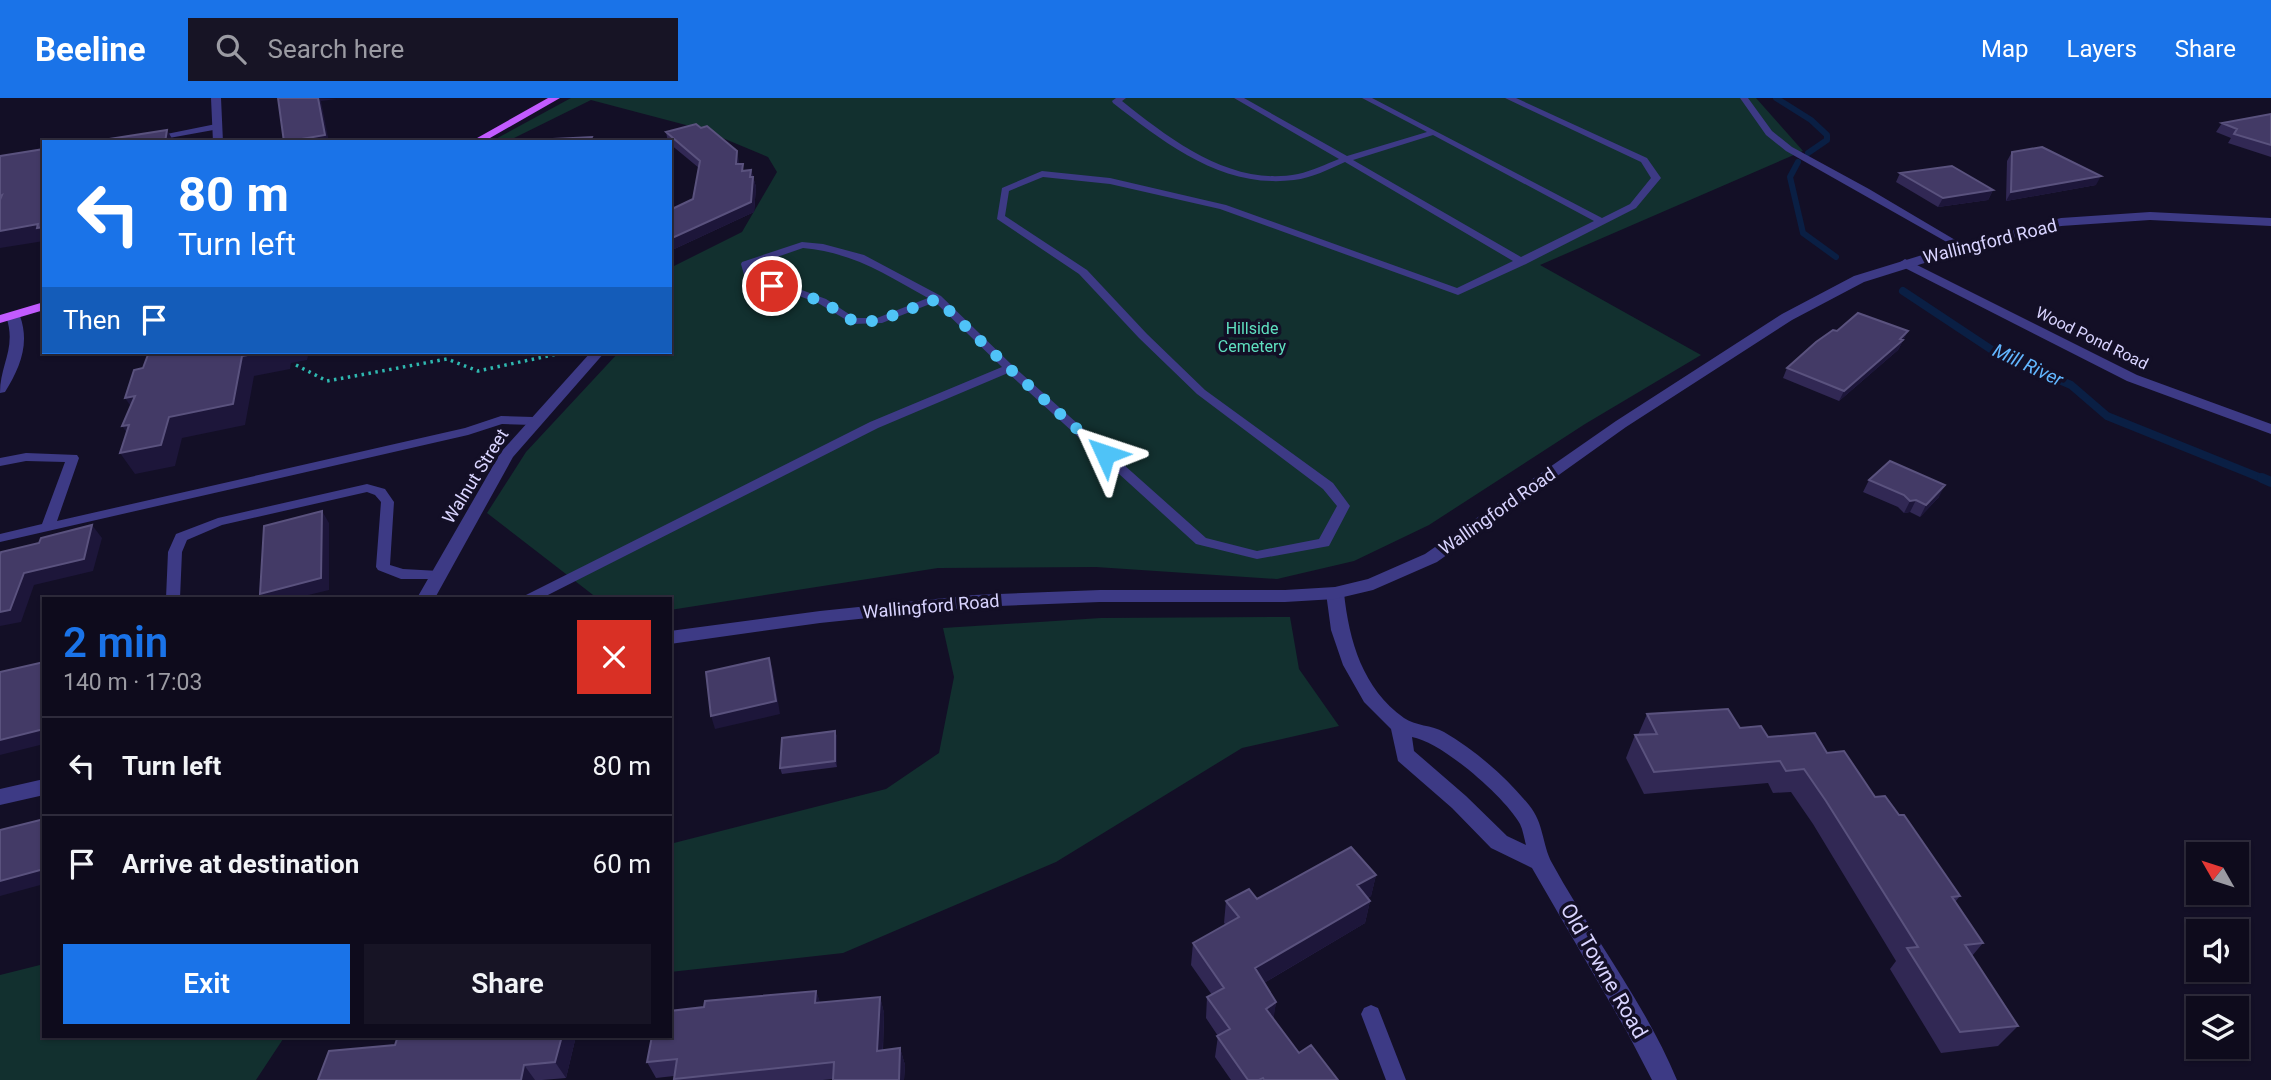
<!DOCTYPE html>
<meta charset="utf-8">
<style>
body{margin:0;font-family:Roboto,sans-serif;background:#171425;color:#f1f3f6;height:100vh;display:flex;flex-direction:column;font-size:26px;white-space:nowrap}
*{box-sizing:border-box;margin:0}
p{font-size:23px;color:#9b9ba3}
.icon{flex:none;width:38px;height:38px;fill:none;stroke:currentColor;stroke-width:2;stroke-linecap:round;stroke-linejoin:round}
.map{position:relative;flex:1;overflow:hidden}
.drawer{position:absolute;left:42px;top:499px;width:630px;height:441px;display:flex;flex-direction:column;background:#0e0b1c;border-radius:0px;box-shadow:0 2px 5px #0004,0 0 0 2px #2e2b3b}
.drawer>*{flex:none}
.top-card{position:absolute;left:42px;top:42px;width:630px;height:214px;border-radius:0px;box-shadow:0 2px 5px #0004,0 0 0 2px #2e2b3b;background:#1a73e8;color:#fff;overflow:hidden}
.needle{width:46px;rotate:309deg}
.controls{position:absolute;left:2186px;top:744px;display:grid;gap:14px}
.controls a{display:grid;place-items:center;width:63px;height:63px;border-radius:0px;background:#0e0b1c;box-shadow:0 2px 5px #0004,0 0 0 2px #2e2b3b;font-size:35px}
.pin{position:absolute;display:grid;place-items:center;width:60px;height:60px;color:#fff;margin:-30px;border:4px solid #fff;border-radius:50%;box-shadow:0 2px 7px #0007}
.me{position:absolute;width:77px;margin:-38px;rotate:312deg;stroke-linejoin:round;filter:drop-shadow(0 0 5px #0008)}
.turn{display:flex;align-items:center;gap:24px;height:147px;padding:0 21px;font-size:32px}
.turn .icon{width:91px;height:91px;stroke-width:2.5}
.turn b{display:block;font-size:49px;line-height:60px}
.then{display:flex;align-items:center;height:66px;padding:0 21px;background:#0003;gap:14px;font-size:26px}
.round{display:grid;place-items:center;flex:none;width:74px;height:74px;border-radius:0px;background:#171425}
.head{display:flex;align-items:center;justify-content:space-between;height:119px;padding:0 21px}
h1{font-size:42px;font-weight:600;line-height:52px;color:#1a73e8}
.primary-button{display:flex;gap:14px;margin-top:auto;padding:14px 21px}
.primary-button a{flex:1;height:80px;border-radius:0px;background:#1a73e8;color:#fff;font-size:28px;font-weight:600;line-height:80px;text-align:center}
.primary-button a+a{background:#171425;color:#f1f3f6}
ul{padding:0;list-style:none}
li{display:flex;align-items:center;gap:21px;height:98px;padding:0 21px;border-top:2px solid #2e2b3b}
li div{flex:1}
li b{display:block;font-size:26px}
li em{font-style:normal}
header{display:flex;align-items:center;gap:42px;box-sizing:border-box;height:98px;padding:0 35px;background:#1a73e8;color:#fff}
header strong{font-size:33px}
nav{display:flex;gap:38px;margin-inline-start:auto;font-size:24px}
.search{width:490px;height:63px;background:#171425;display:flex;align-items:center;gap:18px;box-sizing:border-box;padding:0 24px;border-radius:0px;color:#9b9ba3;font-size:26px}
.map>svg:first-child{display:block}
</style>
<header>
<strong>Beeline</strong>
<div class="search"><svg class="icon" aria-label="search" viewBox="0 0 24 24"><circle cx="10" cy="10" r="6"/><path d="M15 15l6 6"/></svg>Search here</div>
<nav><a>Map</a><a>Layers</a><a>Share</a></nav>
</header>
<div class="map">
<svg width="2271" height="982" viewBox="0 0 2271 982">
<rect width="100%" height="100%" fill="#130f26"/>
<path fill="#12302f" d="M571,0H1756L1803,53L1540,167L1701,257L1585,326L1429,427L1354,463L1277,481L1096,469L938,470L670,512V500H597L487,415L526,354L619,254H670V170L742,134L777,74L768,59L701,31L591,2L506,44H490Z
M1290,519L1299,571L1339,628L1242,650L1056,764L843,855L670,874V746L886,691L939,655L954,579L943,530L1101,520Z
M44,866V938H285L256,982H0V877Z"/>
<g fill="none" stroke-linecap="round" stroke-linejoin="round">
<path stroke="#0a1f44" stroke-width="6" d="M1776,0L1811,22L1827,37V42L1808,55
M1798,64L1790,79L1803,135L1836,159"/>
<path stroke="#0a1f44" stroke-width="8" d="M1903,193L1995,254L2071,287L2107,318L2266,382"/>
<path stroke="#0a1f44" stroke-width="10" d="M2262,380L2271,384"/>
<path stroke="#2fb8b0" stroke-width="3.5" stroke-dasharray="2.5 4.5" stroke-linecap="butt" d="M296,267L327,283L447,261L478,273L557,256"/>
<path fill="#3d3a85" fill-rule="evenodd" d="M1116,0H1126L1122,3C1171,42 1231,89 1298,76C1312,73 1326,66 1339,61L1234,0H1244L1347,58L1427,34L1362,0H1372L1602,120L1630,106L1651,80L1641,64L1505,0H1516L1647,60L1661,80L1636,110L1526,166L1458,197L1220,111L1110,86L1043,79L1009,93L1005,118L1087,172L1147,236L1205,292L1333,385L1350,408L1329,448L1257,461L1196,446L1008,275L878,330L542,500H524L526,497L870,324L1002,269L935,204L882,225L853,226L818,205L791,195L746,184L741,166L742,164L802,144L823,146L864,157L941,198L1013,268L1206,440L1257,453L1319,441L1337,408L1323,391L1197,296L1139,240L1079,176L997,121L1002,90L1042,73L1110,80L1226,107L1457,190L1513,163L1345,64C1329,71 1312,80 1294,82C1223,91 1166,46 1113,5L1112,3ZM1433,37L1594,123L1521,159L1353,62ZM803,150C854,155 885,176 928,200L877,220H855L826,201L799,191L755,180L751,168Z
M1740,0H1748L1772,33L1792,49L1869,91L1967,149L1959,151L1786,53L1766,37Z
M216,26L220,29L219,31L147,44H127Z
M501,318L533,319L539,323L533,327L502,326L468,337L0,444V436L42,426L65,364L26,363L0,368V360L26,355L77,357L79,360L57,423L465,330Z
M367,386L385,391L394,404L390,467L403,471L439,473L444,475L446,478L444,481H401L378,472L376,469L381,404L375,397L367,394L222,427L187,442L182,454L180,500H166L168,454L176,436L218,420Z
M1371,907L1378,910L1406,982H1386L1361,916L1364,910Z"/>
<path fill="#3d3a85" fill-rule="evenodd" d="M211,0H221L223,44H213Z
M1905,161L2137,277L2271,326V336L2127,283L1901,168L1899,165Z
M591,254H605L513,359L435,500H417L501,354Z
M1335,489L1344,495C1349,543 1363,591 1404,620C1415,628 1432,627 1444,634C1475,652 1506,679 1529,707C1544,725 1542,746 1552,765C1592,838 1645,905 1677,982H1652L1627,934L1532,770L1491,750L1452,710L1398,663L1391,631L1364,604L1343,567L1331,532L1326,495ZM1412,639C1442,644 1505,699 1520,726C1523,732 1524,740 1526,747L1507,738L1466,698L1414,653Z"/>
<path fill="#3d3a85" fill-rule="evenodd" d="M2150,114L2271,120V128L2150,122L2061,128L1966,152L1864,184L1792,222L1626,329L1437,464L1373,492L1335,501L1285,504H1100L974,509L820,525L670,546V533L820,513L974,497L1100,492H1285L1335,489L1368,481L1425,456L1616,323L1782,216L1854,178L1958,146L2061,120Z
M13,214L20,218C30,246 20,270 5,294L0,295C0,266 17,250 6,218Z
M44,681V697L0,707V691Z"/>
<path fill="#c25bff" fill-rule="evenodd" d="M548,0H560L483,44H470Z
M44,204V212L0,225V217Z"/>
</g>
<path fill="#312854" d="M2271,16V59L2228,45L2231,40L2216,34L2222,25Z
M666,34L739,63V66L744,73L751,72L756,89L754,114L670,153V112L693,101L699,70L670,46V44H668Z
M2012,54L2096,87L2006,103L2007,63Z
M1900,75L1993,92L1988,102L1938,109L1896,84Z
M1837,233H1908L1898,252L1839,303L1783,280L1787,270Z
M1869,382L1939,399L1920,419L1910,414L1904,415L1898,409L1863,394Z
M1647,616L1740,630L1768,639L1827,655L1875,699L1899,717L1960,798L1955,804L1983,845L1972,858L2018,928L1998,948L1941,955L1890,871L1896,863L1813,726L1791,694L1773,695L1768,685L1644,696L1626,660L1635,637H1638Z
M835,633L837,639V669L782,676L780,670Z
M1376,777L1371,798L1368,800L1370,803L1365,825L1264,885L1276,904L1273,921L1299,955L1338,982H1231L1215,959L1218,938L1206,920L1207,899L1212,897L1191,867L1193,845L1226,827L1224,825L1226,803L1257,801Z
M816,893L820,905L880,899L884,915L883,953L900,950L905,967L904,982H833V981L823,982H675L674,978L656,980L647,964L704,909Z
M398,938H576L566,980L542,982H318L395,947Z"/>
<path fill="#1d163a" d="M318,0L337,1L321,3L329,44H287Z
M167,32L174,44H165Z
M737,53L739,63L738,76L736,66Z
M751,72L756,89L754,114L670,153V141L750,79Z
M2101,78L2096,87L2006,103L2011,94Z
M1993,92L1988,102L1938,109L1943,100Z
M38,126L44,129V143L0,150V133Z
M1908,233L1898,252L1839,303L1844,293Z
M265,254H309L307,262L291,265L290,271L254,278L245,327L182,340L175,368L135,376L120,355L169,319L242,258Z
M135,298L139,320L125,300Z
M129,327L137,349L122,328Z
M1945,387L1939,399L1920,419L1926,407Z
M1916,402L1910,414L1904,415L1910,403Z
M322,413L329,425V492L296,500H263L260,496Z
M92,427L102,440L93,473L34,487L21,524L0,528V514L24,475Z
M769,560L773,572L780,616L715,631L711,618Z
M44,631V646L0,657V642Z
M835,633L837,639V669L835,663Z
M44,771V786L0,798V783Z
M1376,777L1371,798L1353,809L1357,787Z
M1370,803L1365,825L1252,892L1255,870Z
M816,893L822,910L815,905Z
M880,899L884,915L882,969L877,953Z
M1276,904L1273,925L1266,911Z
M562,938H576L566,980L555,964Z
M900,950L905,967L904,982H899Z
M524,967L535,982H521Z"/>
<path fill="#433a66" stroke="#5a527e" stroke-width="2" d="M278,0H318L325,37L284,44Z
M2271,16V47L2234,36L2237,31L2222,25Z
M696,26L701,30L707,28L737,53L736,66H743L742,73L751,72L750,79H753L751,104L670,141V112L693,101L700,63L666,34Z
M167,32L165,44H90Z
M592,39L590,44H551L553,41Z
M2042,49L2101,78L2011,94L2012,54Z
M44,51V129L37,130L38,126L0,133V102L2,97L0,98V58Z
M1952,68L1993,92L1943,100L1900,75Z
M1858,215L1908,233L1900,241L1903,242L1844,293L1787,270L1816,244L1833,232L1837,233Z
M149,254H265L242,258L233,306L169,319L161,347L120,355L129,327L122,328L135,298L125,300L134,272L143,270Z
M1890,363L1945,387L1926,407L1916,402L1910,403L1904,397L1869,382Z
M322,413L321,480L260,496L264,428Z
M92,427L84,461L24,475L10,512L0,514V457L1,454L39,445L41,440Z
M769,560L776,603L711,618L706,574Z
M44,564V631L0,642V574Z
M1728,611L1740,630L1761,628L1768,639L1815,635L1827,655L1844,653L1875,699L1885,698L1899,717H1904L1960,798L1952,799L1983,845L1965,847L2018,928L1960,934L1907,850L1918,849L1826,703L1804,671L1786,673L1780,663L1654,674L1635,637L1657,636L1647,616Z
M835,633V663L780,670L782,640Z
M44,721V771L0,783V732Z
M1351,749L1376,777L1357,787L1370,803L1255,870L1276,904L1266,911L1299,955L1311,947L1338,982H1264L1263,980L1259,982H1248L1217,938L1230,931L1207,899L1224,890L1193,845L1239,819L1226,803L1249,791L1257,801Z
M816,893L815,905L880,899L877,953L900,950L899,982H833L834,964L674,981L677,961L647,964L652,938H670V913L704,909L705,903Z
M398,938H562L555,964L524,967L521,982H318L329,953L395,947Z"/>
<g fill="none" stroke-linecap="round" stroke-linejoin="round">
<path stroke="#4fc3f7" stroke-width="12" stroke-dasharray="0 21.6" d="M772,188L822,203L853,223H878L937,201L1009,270L1105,356"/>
</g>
<g text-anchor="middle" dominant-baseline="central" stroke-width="7" stroke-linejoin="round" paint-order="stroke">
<g font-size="16" fill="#5fe0c0" stroke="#130f26">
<text x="1252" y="230">Hillside<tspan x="1252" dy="18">Cemetery</tspan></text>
</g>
<g font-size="16" fill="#d9d4ff" stroke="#130f26">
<text transform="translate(2092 240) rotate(26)">Wood Pond Road</text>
</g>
<g font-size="18" fill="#d9d4ff" stroke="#130f26">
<text transform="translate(1990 143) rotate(-14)">Wallingford Road</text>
<text transform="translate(475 378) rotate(-58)">Walnut Street</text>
<text transform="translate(1497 413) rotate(-35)">Wallingford Road</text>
<text transform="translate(931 508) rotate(-5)">Wallingford Road</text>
</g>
<g font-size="19" font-style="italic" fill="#62b6ff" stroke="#130f26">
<text transform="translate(2028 267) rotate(25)">Mill River</text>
</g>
<g font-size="21" fill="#d9d4ff" stroke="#130f26">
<text transform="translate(1604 873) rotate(60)">Old Towne Road</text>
</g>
</g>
</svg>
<div class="controls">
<a><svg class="needle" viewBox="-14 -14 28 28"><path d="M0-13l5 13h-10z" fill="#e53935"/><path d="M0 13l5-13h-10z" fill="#9b9ba3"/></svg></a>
<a><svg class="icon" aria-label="sound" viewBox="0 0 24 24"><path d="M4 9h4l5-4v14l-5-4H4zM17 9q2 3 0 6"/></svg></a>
<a><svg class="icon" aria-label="layers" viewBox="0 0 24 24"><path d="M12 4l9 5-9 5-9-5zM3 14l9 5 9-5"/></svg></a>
</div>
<div class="pin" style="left:772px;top:188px;background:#d93025"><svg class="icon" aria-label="arrive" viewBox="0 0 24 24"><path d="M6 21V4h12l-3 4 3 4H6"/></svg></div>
<svg class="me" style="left:1105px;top:356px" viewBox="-20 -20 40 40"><path d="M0-17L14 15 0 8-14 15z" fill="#4fc3f7" stroke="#fff" stroke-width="4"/></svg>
<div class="top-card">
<div class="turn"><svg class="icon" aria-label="left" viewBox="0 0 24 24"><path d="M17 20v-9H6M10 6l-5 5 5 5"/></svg><div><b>80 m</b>Turn left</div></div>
<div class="then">Then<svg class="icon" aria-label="arrive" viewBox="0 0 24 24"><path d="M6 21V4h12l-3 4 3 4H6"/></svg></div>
</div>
<section class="drawer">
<div class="head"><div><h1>2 min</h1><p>140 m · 17:03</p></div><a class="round" style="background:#d93025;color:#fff"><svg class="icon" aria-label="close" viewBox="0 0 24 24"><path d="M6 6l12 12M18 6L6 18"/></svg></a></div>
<ul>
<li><svg class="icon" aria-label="left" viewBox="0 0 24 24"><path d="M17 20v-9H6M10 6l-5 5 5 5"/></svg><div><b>Turn left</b></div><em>80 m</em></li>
<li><svg class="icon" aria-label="arrive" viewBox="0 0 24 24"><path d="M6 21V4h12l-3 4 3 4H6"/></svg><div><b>Arrive at destination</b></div><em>60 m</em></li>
</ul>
<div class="primary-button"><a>Exit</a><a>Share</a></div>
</section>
</div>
